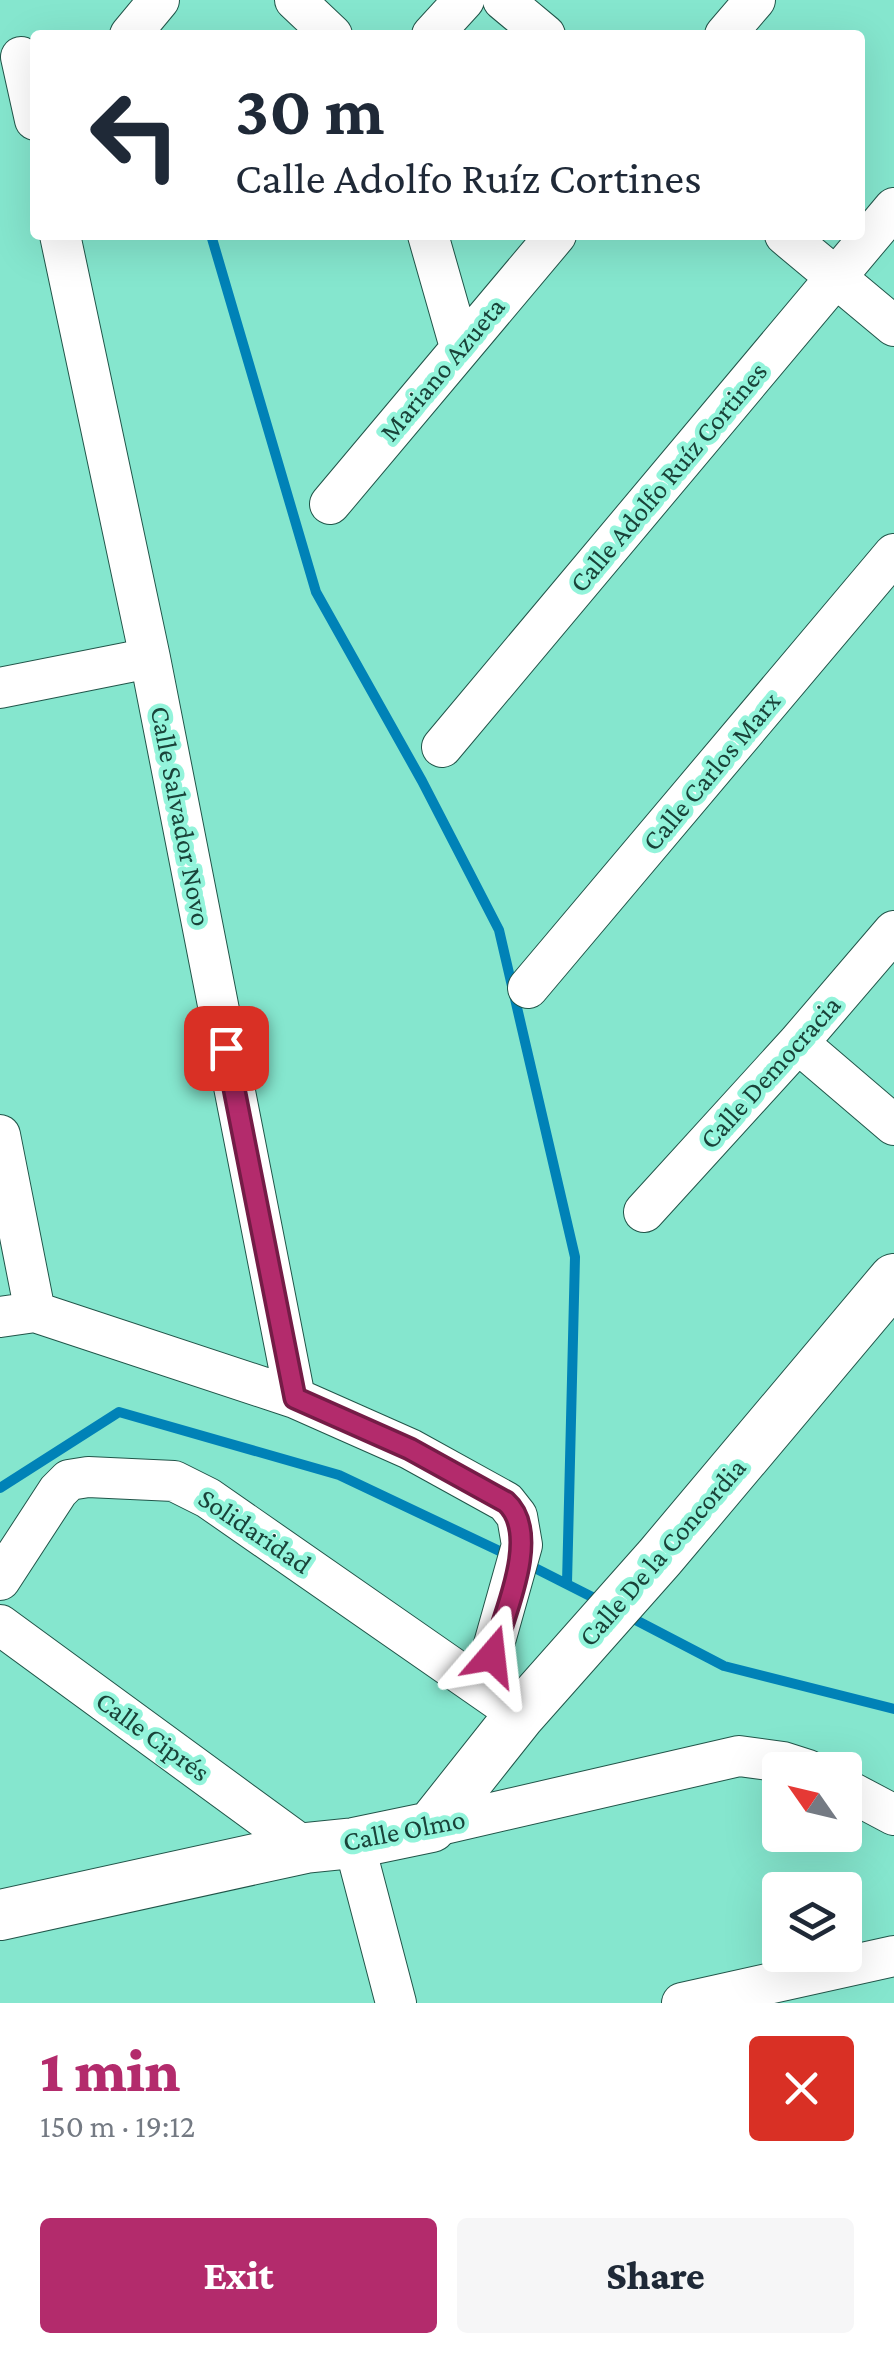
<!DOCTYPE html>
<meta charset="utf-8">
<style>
body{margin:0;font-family:"Crimson Pro",serif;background:#f6f6f7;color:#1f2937;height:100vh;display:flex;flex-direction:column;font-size:38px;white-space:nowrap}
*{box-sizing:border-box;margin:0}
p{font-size:32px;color:#747a83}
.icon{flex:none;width:55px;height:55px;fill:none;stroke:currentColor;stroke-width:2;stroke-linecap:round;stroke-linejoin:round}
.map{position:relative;height:2003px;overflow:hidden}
.details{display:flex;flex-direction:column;background:#fff;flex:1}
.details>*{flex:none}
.guide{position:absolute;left:30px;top:30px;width:835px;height:210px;border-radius:10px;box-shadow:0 10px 40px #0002;background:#fff;color:#1f2937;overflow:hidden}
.needle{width:65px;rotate:304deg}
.fabs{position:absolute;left:762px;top:1752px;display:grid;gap:20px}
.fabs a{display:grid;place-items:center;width:100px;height:100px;border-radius:10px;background:#fff;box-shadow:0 10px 40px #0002;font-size:50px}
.pin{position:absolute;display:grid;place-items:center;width:85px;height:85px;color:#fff;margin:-42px;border-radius:20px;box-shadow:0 5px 15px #0006}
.me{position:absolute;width:110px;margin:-55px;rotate:17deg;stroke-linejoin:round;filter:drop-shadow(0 0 8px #0008)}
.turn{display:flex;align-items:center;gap:35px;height:210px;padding:0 40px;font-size:45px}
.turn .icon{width:130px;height:130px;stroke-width:2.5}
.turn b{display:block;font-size:70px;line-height:85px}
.round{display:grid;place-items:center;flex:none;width:105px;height:105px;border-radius:10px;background:#f6f6f7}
.head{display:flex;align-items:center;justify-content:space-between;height:170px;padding:0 40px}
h1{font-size:60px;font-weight:800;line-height:75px;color:#b32b6c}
.button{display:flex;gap:20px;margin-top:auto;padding:20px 40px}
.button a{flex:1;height:115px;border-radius:10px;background:#b32b6c;color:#fff;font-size:40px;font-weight:800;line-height:115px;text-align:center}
.button a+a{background:#f6f6f7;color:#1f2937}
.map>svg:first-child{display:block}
</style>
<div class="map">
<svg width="894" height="2003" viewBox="0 0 894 2003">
<rect width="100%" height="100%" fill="#85e6ce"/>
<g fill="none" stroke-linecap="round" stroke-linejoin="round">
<path stroke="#0082b7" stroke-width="10" d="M211,235L316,592L422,781L499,930L575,1257L567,1583
M0,1488L119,1412L339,1475L510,1556
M525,1563L604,1603
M628,1616L724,1666L894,1709"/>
<g stroke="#215549" stroke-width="42">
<path id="minor" d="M295,0L332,35
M503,0L545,35
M130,35L159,0
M432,35L464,0
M725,35L755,0
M21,57L35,120
M60,235L150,658L295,1398
M428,235L460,347
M785,235L894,326
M330,504L556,235
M0,688L150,658
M442,747L894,208
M528,988L894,554
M798,1043L894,1125
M0,1135L35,1312
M644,1212L798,1043L894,931
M0,1317L35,1312L295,1398L410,1449L506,1502L517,1516L522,1545L482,1687
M0,1580L58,1491L69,1480L88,1477L174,1481L208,1498L500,1701
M0,1625L305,1848
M845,1789L894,1815
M431,1827L739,1756L783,1762L808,1770
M354,1843L396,2003
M682,2003L894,1956"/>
</g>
<g stroke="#215549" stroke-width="52">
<path id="tertiary" d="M0,1915L305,1848L354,1843L431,1827L519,1716L660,1557L894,1279"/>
</g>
<use href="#minor" stroke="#fff" stroke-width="40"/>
<use href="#tertiary" stroke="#fff" stroke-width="50"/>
</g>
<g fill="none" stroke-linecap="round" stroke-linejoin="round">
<g stroke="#741c46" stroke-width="25">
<path id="route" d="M226,1048L295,1398L410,1449L506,1502C542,1534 503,1617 492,1656"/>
</g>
<use href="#route" stroke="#b32b6c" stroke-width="18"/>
</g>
<g text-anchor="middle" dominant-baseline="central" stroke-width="9" stroke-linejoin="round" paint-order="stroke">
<g font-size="28" fill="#194339" stroke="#93f4db">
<text transform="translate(442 369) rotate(-50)">Mariano Azueta</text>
<text transform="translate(668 477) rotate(-50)">Calle Adolfo Ruíz Cortines</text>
<text transform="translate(711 771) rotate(-50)">Calle Carlos Marx</text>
<text transform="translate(181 816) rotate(79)">Calle Salvador Novo</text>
<text transform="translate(770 1072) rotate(-48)">Calle Democracia</text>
<text transform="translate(255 1531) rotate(34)">Solidaridad</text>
<text transform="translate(662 1552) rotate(-49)">Calle De la Concordia</text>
<text transform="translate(153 1736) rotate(36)">Calle Ciprés</text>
<text transform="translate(404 1830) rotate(-11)">Calle Olmo</text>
</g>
</g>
</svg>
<div class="fabs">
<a><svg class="needle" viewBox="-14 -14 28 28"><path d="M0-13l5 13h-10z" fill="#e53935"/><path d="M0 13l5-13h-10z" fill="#747a83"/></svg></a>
<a><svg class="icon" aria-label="layers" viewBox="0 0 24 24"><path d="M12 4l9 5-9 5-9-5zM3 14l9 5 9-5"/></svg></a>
</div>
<div class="pin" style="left:226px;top:1048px;background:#d93025"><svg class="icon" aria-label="arrive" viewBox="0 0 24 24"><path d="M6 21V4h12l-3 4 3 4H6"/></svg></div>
<svg class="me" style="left:492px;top:1656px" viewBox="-20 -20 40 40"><path d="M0-17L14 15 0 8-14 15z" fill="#b32b6c" stroke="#fff" stroke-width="4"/></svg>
<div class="guide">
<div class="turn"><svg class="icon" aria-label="left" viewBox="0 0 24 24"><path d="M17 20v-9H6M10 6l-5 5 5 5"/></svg><div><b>30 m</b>Calle Adolfo Ruíz Cortines</div></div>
</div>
</div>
<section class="details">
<div class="head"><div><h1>1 min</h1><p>150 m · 19:12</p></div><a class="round" style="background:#d93025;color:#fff"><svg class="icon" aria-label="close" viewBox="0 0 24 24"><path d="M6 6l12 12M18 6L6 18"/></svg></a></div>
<div class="button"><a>Exit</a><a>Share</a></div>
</section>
